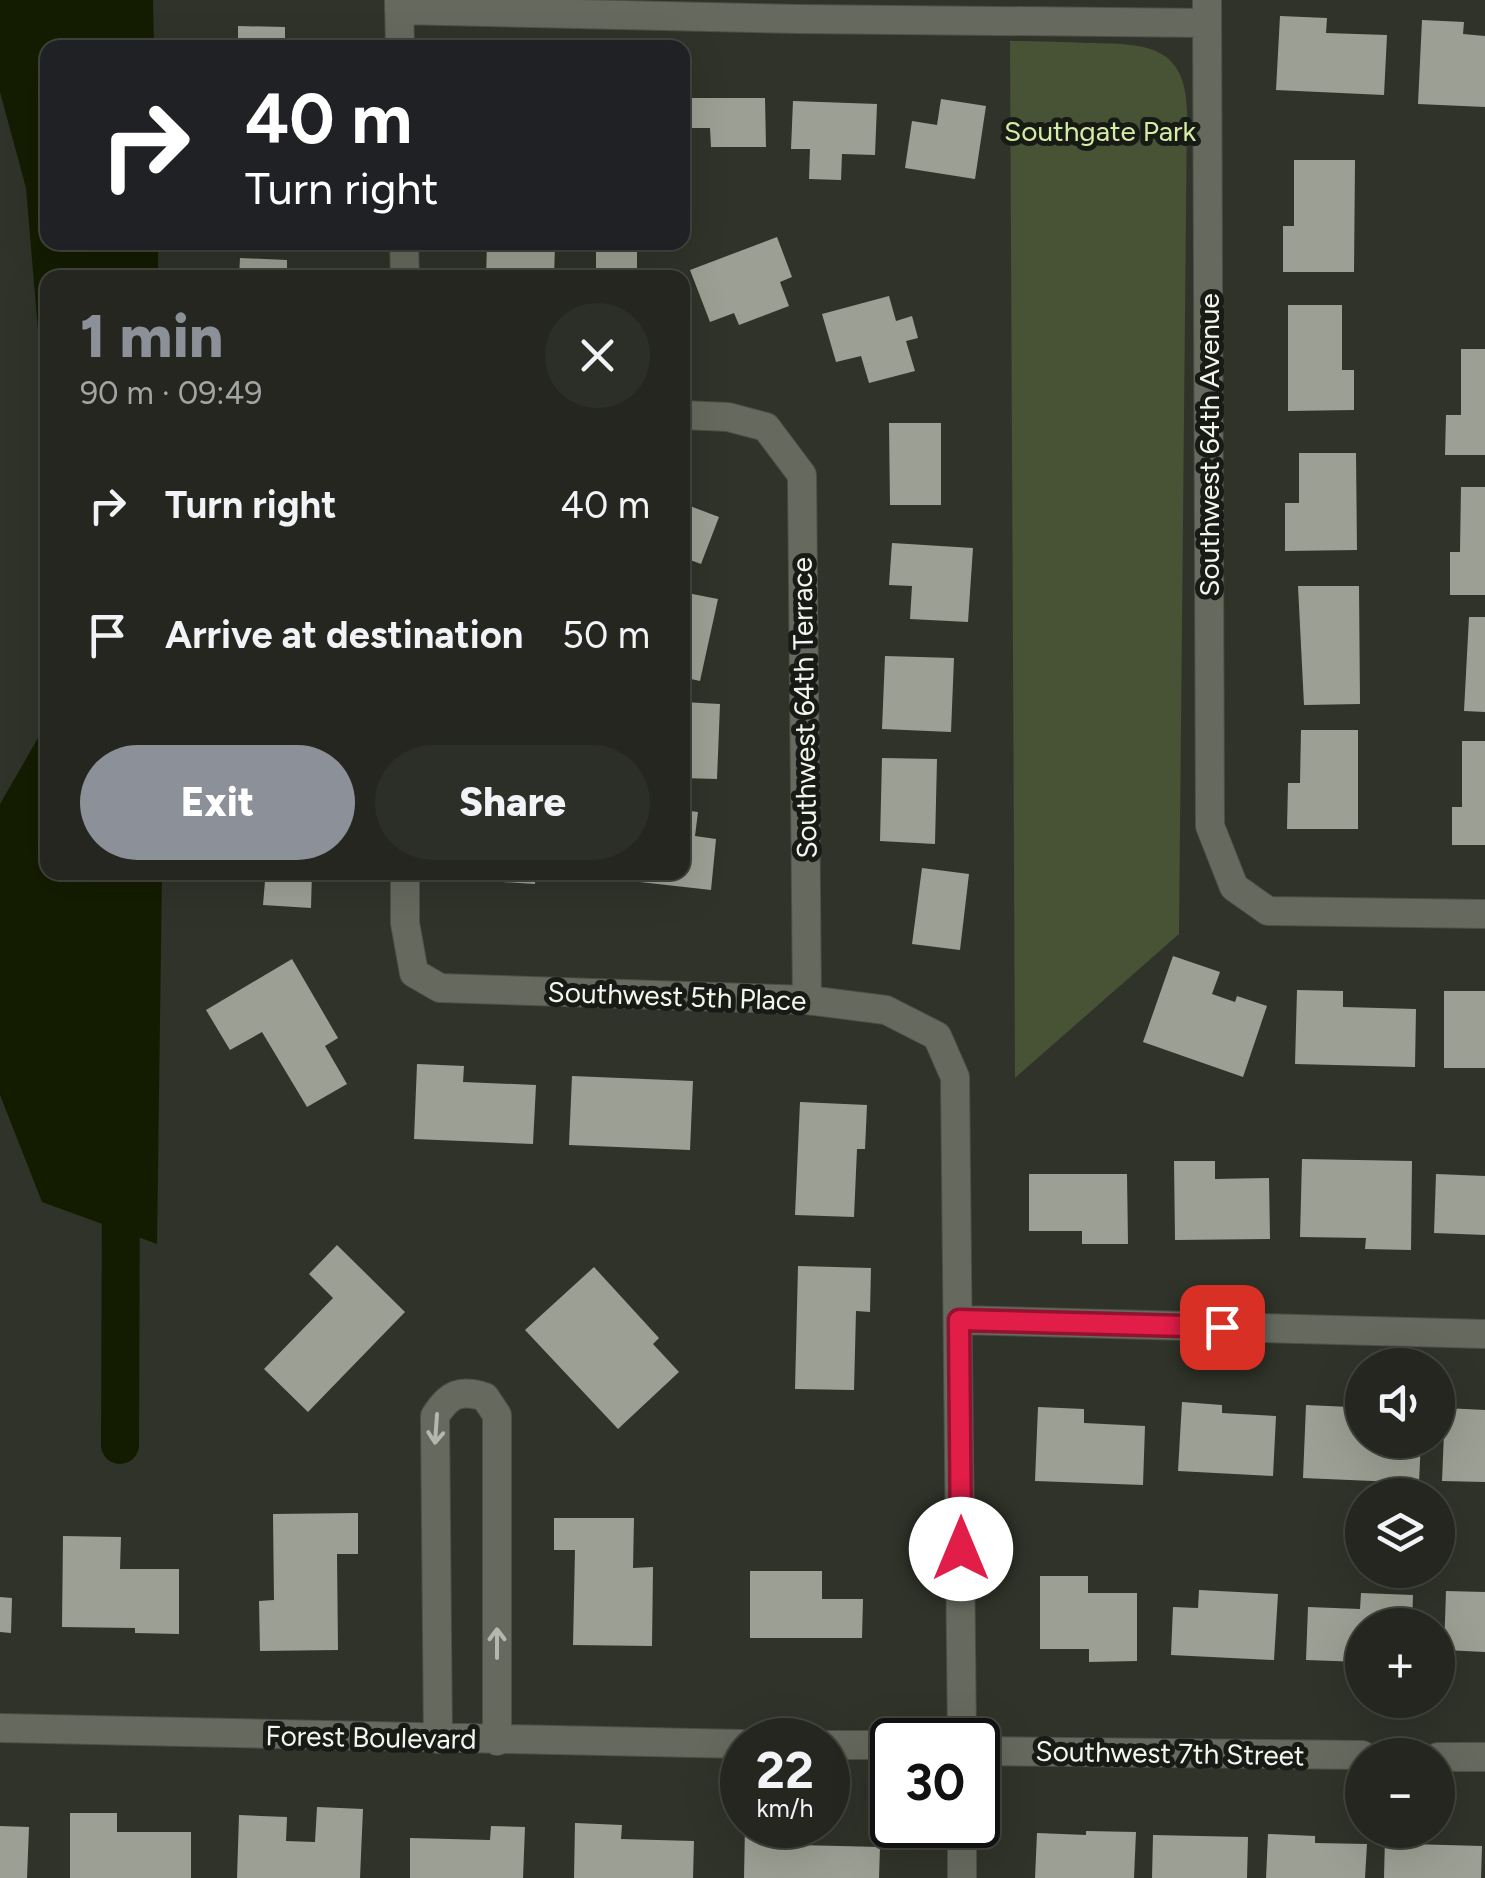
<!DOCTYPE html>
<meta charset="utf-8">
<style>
body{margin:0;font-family:Figtree,sans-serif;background:#2c2e28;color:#f1f3f6;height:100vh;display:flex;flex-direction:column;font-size:38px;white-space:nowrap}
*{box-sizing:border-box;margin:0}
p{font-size:32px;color:#a3a5a4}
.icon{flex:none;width:55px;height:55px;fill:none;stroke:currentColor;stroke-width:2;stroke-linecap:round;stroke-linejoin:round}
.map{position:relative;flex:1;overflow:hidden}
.details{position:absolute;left:40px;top:270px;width:650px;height:610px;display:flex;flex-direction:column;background:#24261f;border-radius:20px;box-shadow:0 10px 40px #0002,0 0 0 2px #41433d}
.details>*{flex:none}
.guide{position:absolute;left:40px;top:40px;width:650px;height:210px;border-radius:20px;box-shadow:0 10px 40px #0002,0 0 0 2px #41433d;background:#202124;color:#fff;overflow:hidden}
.fabs{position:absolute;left:1345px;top:1348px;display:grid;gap:20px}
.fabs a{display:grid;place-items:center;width:110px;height:110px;border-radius:50%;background:#24261f;box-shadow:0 10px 40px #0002,0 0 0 2px #41433d;font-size:50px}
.speed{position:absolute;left:720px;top:1718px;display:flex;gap:20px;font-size:50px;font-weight:700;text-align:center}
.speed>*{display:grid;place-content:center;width:130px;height:130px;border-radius:50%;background:#24261f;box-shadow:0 10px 40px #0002,0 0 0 2px #41433d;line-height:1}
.speed small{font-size:25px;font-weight:400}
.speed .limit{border:5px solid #111;border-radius:15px;background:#fff;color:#111}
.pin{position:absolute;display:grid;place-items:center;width:85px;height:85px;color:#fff;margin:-42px;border-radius:20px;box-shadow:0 5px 15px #0006}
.me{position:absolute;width:110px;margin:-55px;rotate:0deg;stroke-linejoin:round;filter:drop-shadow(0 0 8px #0008)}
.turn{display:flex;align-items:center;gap:35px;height:210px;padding:0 40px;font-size:45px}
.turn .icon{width:130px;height:130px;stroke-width:2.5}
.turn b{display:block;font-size:70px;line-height:85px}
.round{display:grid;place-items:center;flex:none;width:105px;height:105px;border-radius:52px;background:#2c2e28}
.summary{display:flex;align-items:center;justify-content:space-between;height:170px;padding:0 40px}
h1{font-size:60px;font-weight:800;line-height:75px;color:#8c9099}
.button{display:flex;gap:20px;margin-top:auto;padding:20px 40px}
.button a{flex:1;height:115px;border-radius:60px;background:#8c9099;color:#fff;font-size:40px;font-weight:800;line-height:115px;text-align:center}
.button a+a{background:#2c2e28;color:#f1f3f6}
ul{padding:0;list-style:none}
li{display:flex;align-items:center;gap:30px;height:130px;padding:0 40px}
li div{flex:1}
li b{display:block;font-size:38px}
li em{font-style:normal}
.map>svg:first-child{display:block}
</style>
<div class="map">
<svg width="1485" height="1878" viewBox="0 0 1485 1878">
<rect width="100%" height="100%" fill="#303329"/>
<path fill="#485234" d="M1010,41C1036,41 1062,42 1088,43C1143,44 1185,43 1187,110L1179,934L1015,1078Z"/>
<path fill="#141c00" d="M0,0H153L154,47L48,48V242L158,243V277L48,278L47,437L26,188L0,92Z
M47,668L48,872L162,873L157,1244L42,1202L0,1095V804L38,738Z"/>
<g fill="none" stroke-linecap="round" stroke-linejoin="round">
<path stroke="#141c00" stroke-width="38" d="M120,1445L121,1180"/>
</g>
<path fill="#9ca094" d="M1280,16L1327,18L1326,33L1387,35L1384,95L1276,90Z
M1422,20L1464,22L1463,34L1485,36V107L1418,104Z
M238,26L285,27V48H212V39H238Z
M690,98H765L766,147H711L710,128H691Z
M941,99L986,106L975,179L905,168L912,121L937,125Z
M793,101L877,104L875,155L842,154L841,180L809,179L810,149H791Z
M1294,160H1355L1354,272H1283V226H1294Z
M777,237L792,277L780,282L789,306L739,325L734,313L710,322L690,270Z
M596,242H637V268H666V278H596Z
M487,243L555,245L554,278H486Z
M240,258L287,260V278H239Z
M889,296L896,321L912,316L918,338L906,341L915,371L869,383L861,356L836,362L822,314Z
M1288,305H1342V370H1354V410L1288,411Z
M1461,349H1485V455H1445L1446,415H1461Z
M889,423H941V505H890Z
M1299,453H1356L1357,550L1285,551V503H1299Z
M1461,487H1485V595H1450V552H1460Z
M682,503L719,517L701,564L682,557Z
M892,543L973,548L968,622L910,619L912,586L889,585Z
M1298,586H1359L1360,704L1304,705Z
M682,592L718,599L700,681L682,677Z
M1469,617H1485V712L1464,711Z
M885,656L954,658L951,732L882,729Z
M682,702L720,704L717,779L682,778Z
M1301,730H1358V829H1287L1288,783H1300Z
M1462,741H1485V845H1452V807H1462Z
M882,758L937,759L935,844L880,841Z
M682,810L698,812L695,836L716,839L711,890L640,882L641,872H682Z
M922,868L969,874L960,950L912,944Z
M248,872H312L311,908L263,905L265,881L247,880Z
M487,872H536L535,884L486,881Z
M1173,956L1220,972L1212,994L1235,1002L1237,996L1267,1006L1243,1077L1143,1042Z
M292,959L338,1038L325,1046L347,1084L307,1107L262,1032L230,1050L206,1010Z
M1297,990L1343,991V1007L1416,1009L1415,1067L1295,1064Z
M1444,991H1485V1068H1444Z
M417,1064L464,1066L463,1082L536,1085L533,1144L414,1139Z
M572,1076L693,1081L690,1150L569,1145Z
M800,1102L867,1105L865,1149H857L854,1217L795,1215Z
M1302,1159L1412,1161L1411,1250L1365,1249L1366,1238L1300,1237Z
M1174,1161H1215V1179L1269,1178L1270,1239L1175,1240Z
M1029,1174H1127L1128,1244H1082V1231H1029Z
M1436,1174L1485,1176V1235L1434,1233Z
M337,1245L405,1312L308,1412L264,1369L333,1298L309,1274Z
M798,1266L871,1268L870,1312L856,1311L854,1390L795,1389Z
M594,1267L659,1338L653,1344L679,1372L618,1429L525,1330Z
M1182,1402L1222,1405V1413L1276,1416L1273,1476L1178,1471Z
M1306,1405L1350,1407L1349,1420L1362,1421V1440H1421L1419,1483L1303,1478Z
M1038,1407L1084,1409V1423L1145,1426L1143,1485L1035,1481Z
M1445,1408L1485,1410V1482L1442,1481Z
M358,1513V1554H337L338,1650L260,1651L259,1601L274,1600L273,1514Z
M554,1518H634L633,1568L653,1567L652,1646L573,1645L575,1550H554Z
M63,1536L121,1537L120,1569H179V1634L135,1633V1628L62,1627Z
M750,1571H822V1599H863L862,1638H750Z
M1040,1576H1088V1593H1137V1661L1089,1662V1649H1040Z
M1199,1590L1278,1594L1274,1660L1171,1655L1173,1607L1198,1608Z
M1446,1591L1485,1592V1652L1444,1650Z
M1361,1593L1413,1595L1412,1625H1362V1662L1306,1660L1308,1607L1360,1609Z
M0,1597L12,1598L11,1633L0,1632Z
M317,1807L363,1809L360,1878H237L239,1815L287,1817L286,1841L315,1842Z
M70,1813H117V1832H191V1878H70Z
M575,1823L622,1825L621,1839L694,1841L693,1878H574Z
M745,1825L799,1827L798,1845L880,1847L879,1878H744Z
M0,1826L29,1827L27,1878H0Z
M491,1826L525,1827L523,1878H410V1838L490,1840Z
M1086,1831L1136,1832L1134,1878H1035L1037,1833L1086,1835Z
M1268,1834L1315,1836V1843L1367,1844L1365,1878H1266Z
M1153,1835L1248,1837L1247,1878H1152Z
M1385,1836L1409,1837V1844L1482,1846L1481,1878H1384Z"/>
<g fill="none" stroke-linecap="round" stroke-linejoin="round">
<g stroke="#4d5047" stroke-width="30">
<path id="minor" d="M399,0L400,48
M1207,0L1210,826L1234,887L1268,911L1485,914
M399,10L800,19L1207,23
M404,242L405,278
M682,415L728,417L766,427L802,475L807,1000
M405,872V923L414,973L440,988L807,1000L886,1010L937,1036L955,1077L962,1740
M959,1320L1485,1334
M0,1728L742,1744
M438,1739L435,1416C449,1394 460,1389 485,1397L497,1415V1741
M828,1745H892
M978,1751L1362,1755
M1438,1757H1485
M962,1825V1878"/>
</g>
<use href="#minor" stroke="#666a5e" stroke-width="28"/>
</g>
<defs><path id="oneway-shaft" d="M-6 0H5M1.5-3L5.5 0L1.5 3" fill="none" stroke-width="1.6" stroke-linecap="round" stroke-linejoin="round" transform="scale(2.5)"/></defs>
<g stroke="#b4b7ae">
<use href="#oneway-shaft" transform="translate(436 1429) rotate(94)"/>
<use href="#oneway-shaft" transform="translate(497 1643) rotate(-90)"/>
</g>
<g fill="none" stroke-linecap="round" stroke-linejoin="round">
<g stroke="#92132f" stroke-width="25">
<path id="route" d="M961,1549L959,1320L1222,1327"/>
</g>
<use href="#route" stroke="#e11d48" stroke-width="18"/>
</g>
<g text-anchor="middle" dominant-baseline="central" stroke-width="10" stroke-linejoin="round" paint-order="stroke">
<g font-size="28" fill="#d5eca5" stroke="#181a16">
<text x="1100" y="131">Southgate Park</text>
</g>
<g font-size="28" fill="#f3f6ef" stroke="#181a16">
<text transform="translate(1209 445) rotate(-90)">Southwest 64th Avenue</text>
<text transform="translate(804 708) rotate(-91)">Southwest 64th Terrace</text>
<text transform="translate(677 996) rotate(2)">Southwest 5th Place</text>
<text transform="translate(371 1737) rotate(1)">Forest Boulevard</text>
<text transform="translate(1170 1753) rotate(1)">Southwest 7th Street</text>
</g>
</g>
</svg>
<div class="fabs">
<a><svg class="icon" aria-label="sound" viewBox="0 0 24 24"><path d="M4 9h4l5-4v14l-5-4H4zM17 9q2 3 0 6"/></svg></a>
<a><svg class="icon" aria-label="layers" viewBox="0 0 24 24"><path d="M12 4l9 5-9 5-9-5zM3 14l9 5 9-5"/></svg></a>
<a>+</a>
<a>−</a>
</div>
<div class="speed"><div>22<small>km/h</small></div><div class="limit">30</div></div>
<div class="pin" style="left:1222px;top:1327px;background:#d93025"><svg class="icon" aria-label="arrive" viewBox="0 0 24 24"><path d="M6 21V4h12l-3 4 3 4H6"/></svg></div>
<svg class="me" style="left:961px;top:1549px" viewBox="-20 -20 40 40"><circle r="19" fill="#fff"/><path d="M0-13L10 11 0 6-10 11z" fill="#e11d48"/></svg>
<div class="guide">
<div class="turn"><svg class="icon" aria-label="right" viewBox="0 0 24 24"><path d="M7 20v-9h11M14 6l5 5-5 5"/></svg><div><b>40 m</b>Turn right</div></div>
</div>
<section class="details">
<div class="summary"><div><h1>1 min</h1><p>90 m · 09:49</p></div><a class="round"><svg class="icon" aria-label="close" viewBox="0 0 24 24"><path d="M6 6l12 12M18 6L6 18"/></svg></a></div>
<ul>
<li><svg class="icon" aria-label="right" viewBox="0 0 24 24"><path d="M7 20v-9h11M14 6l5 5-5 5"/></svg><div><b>Turn right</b></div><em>40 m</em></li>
<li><svg class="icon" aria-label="arrive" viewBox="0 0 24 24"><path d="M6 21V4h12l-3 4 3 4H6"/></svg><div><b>Arrive at destination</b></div><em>50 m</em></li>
</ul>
<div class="button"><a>Exit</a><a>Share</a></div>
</section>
</div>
